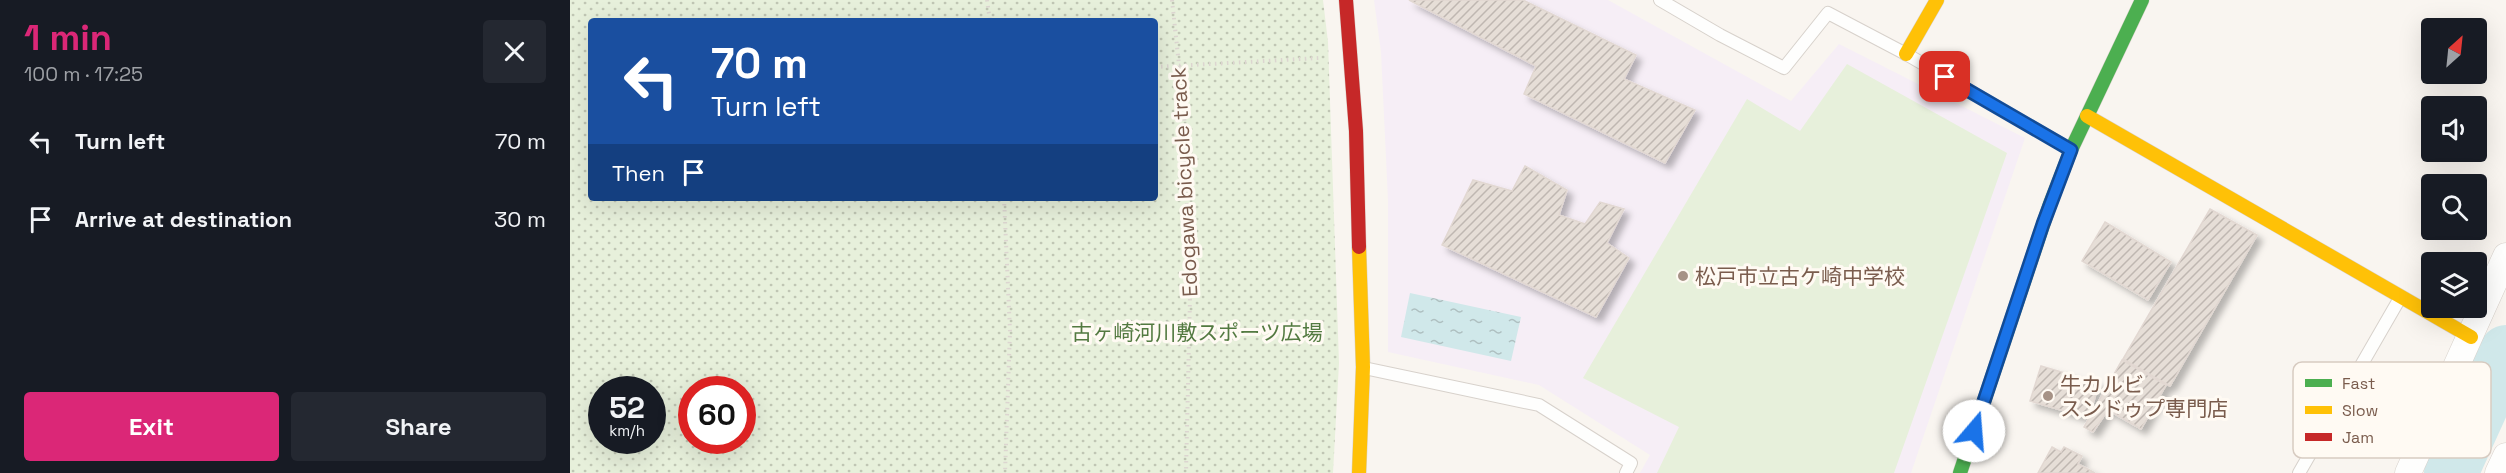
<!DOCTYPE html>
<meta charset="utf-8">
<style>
body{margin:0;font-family:"Space Grotesk","Noto Sans JP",sans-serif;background:#242831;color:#f1f3f6;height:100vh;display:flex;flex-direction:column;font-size:22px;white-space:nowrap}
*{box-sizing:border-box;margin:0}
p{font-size:20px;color:#9ea1a6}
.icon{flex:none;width:33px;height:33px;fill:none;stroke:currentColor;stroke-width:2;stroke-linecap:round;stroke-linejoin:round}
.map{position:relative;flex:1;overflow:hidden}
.sheet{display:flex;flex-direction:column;background:#171b24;width:570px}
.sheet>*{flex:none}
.top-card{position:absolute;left:18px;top:18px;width:570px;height:183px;border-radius:6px;box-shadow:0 6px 24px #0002;background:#1a4fa0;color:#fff;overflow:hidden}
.needle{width:39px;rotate:27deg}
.controls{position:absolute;left:1851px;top:18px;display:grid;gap:12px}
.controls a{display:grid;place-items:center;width:66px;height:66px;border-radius:6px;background:#171b24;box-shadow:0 6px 24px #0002;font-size:30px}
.speed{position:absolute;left:18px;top:376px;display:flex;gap:12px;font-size:30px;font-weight:700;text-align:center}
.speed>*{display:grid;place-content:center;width:78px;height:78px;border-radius:50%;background:#171b24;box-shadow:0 6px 24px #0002;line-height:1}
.speed small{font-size:15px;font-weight:400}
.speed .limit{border:9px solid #d22;background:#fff;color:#111}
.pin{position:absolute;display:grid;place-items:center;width:51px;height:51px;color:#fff;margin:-26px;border-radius:12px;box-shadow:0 3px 9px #0006}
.me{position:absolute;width:66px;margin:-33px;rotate:18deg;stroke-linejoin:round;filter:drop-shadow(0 0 4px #0008)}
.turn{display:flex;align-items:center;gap:21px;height:126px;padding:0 24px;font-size:27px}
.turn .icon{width:78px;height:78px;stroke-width:2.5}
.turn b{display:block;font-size:42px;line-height:51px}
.then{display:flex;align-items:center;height:57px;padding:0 24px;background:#0003;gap:12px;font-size:22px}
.round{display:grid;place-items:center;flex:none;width:63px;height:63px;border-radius:6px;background:#242831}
.headline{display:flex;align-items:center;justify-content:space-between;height:102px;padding:0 24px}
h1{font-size:36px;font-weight:700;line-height:45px;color:#db2777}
.primary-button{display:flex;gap:12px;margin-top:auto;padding:12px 24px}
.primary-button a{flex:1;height:69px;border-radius:6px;background:#db2777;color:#fff;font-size:24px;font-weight:700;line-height:69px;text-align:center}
.primary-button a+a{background:#242831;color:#f1f3f6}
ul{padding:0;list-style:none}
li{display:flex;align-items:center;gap:18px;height:78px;padding:0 24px}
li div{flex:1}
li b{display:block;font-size:22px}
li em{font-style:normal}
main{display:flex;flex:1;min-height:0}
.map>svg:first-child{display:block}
</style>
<main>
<section class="sheet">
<div class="headline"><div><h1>1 min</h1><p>100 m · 17:25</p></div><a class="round"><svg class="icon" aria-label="close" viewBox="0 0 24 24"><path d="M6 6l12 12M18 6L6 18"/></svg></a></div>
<ul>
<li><svg class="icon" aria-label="left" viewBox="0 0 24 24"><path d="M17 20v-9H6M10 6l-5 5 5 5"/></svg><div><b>Turn left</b></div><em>70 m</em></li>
<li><svg class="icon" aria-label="arrive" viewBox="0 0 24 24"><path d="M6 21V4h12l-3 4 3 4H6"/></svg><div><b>Arrive at destination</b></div><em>30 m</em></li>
</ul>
<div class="primary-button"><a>Exit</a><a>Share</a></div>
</section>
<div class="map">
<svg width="1936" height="473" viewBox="0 0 1936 473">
<defs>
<pattern id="park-dots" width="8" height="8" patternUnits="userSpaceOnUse" patternTransform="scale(1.5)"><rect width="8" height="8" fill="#e7f0db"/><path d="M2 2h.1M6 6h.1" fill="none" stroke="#c0c6b4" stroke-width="1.8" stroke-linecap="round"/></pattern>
<pattern id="water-ripples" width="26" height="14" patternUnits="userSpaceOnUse" patternTransform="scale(1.5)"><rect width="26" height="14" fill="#d0e8ea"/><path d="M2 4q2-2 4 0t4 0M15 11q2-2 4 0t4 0" fill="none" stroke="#aebfc0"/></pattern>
<pattern id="building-hatch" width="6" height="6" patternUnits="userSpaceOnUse" patternTransform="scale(1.5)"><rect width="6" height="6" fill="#e6ded7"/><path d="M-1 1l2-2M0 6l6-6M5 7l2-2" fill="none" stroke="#bfb7b1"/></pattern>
<filter id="shadow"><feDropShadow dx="5.5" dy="5.5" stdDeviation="3" flood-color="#0004"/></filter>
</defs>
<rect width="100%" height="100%" fill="#f9f5f0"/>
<path fill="#f6eef6" d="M804,0H1038L1221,101L1269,44L1455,138L1341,473H1070L1080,455L969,385L818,352V200L811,52Z"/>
<path fill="#e7f0db" d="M1277,64L1437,153L1324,473H1087L1109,427L1013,378L1177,99L1230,131Z"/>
<path fill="url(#park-dots)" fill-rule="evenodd" d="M0,0H753L758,42L769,363L763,473H0ZM21,21H585V198H21ZM32,390H82V441H32ZM122,390H172V441H122Z"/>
<path fill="url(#water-ripples)" d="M840,293L951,317L941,361L831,337Z"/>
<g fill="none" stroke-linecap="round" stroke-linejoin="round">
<path stroke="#d0e8ea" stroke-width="54" d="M1881,473L1936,352"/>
</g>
<path fill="url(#building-hatch)" stroke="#e2d8d2" stroke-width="1.5" filter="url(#shadow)" d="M839,0H953L1066,55L1054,79L1125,110L1095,163L954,94L966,66Z
M955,166L997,190L989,215L1015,224L1030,202L1054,209L1037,243L1059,258L1026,317L872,245L903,180L942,191Z
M1640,209L1687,235L1600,386L1553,359Z
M1535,222L1601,262L1578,300L1512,261Z
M1552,360L1596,385L1571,429L1538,410L1523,432L1514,427Z
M1471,366L1529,383L1519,418L1460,401Z
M1482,447L1491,452L1494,447L1512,456L1508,464L1525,473H1468Z"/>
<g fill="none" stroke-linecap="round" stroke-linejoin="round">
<g stroke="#d7d1cb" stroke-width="14">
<path id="lane" d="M1090,0L1150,35L1214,68L1258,13L1336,54L1500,149
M794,368L969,405L1061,463L1056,473
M1729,473L1830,298"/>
</g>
<g stroke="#d7d1cb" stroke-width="27">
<path id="street" d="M1838,473L1936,256
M1928,473L1936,456"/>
</g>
<g stroke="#d9d2cb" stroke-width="15">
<path id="fast" d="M1390,473L1480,204L1501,150L1572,0"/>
</g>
<g stroke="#d9d2cb" stroke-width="15">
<path id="slow" d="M1336,54L1367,0
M1517,116L1901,337
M789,473L793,367L789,247"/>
</g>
<g stroke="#d9d2cb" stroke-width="15">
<path id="jam" d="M776,0L786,131L789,247"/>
</g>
<path stroke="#dcd5d0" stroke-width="4" stroke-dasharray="1.5 4.5" stroke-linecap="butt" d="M417,0L420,21
M602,0L609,65L613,80L620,297L616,473
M585,67L749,58
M434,198L440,331L435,473"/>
<use href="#lane" stroke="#fefefd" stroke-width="12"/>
<use href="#street" stroke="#fefefd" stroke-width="26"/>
<use href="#fast" stroke="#4caf50" stroke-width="14"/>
<use href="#slow" stroke="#ffc107" stroke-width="14"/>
<use href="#jam" stroke="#c62828" stroke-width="14"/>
</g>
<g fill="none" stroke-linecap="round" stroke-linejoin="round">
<g stroke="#114b97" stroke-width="15">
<path id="route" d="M1375,77L1501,150L1473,224L1404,431"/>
</g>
<use href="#route" stroke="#1a73e8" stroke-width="10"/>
</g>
<g fill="#a69286" stroke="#fffaf3" stroke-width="2">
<circle cx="1113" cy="276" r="6"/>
<circle cx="1478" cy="396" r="6"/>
</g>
<g text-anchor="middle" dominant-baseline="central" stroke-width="6" stroke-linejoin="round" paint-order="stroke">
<g font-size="21" fill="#7a5c4d" stroke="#fffaf3">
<text transform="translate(614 182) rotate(-93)">Edogawa bicycle track</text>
</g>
<g font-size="21" fill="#7a5c4d" stroke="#fffaf3" text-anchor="start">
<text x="1125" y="276">松戸市立古ケ崎中学校</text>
<text x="1490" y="384">牛カルビ<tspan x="1490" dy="24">スンドゥプ専門店</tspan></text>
</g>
<g font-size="21" fill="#537a41" stroke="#fffaf3">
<text x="627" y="332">古ヶ崎河川敷スポーツ広場</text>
</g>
</g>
<rect x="1723" y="362" width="198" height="96" rx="9" fill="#fffaf3" stroke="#d7cbc1" stroke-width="1.5"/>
<rect x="1735" y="379" width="27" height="8" fill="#4caf50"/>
<rect x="1735" y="406" width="27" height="8" fill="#ffc107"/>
<rect x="1735" y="433" width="27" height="8" fill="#c62828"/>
<g font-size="16" fill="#7a5c4d">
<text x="1772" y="389">Fast</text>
<text x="1772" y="416">Slow</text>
<text x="1772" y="443">Jam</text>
</g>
</svg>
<div class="controls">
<a><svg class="needle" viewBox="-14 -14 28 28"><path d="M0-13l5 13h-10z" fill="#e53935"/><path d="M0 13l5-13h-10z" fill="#9ea1a6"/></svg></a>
<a><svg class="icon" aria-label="sound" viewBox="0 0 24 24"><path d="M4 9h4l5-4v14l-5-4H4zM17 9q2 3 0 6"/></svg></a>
<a><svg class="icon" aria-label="search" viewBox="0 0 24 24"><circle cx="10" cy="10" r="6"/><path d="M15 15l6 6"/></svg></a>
<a><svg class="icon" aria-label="layers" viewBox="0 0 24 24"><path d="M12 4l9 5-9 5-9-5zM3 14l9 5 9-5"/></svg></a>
</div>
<div class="speed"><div>52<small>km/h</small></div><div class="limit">60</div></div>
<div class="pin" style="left:1375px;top:77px;background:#d93025"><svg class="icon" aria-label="arrive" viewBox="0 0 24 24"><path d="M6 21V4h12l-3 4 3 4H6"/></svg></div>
<svg class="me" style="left:1404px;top:431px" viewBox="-20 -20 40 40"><circle r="19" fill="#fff"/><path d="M0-13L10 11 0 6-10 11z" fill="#1a73e8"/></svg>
<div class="top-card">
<div class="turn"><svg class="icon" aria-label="left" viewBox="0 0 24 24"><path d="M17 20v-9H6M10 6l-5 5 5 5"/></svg><div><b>70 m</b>Turn left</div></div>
<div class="then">Then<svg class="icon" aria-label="arrive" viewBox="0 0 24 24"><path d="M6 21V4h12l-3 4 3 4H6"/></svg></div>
</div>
</div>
</main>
